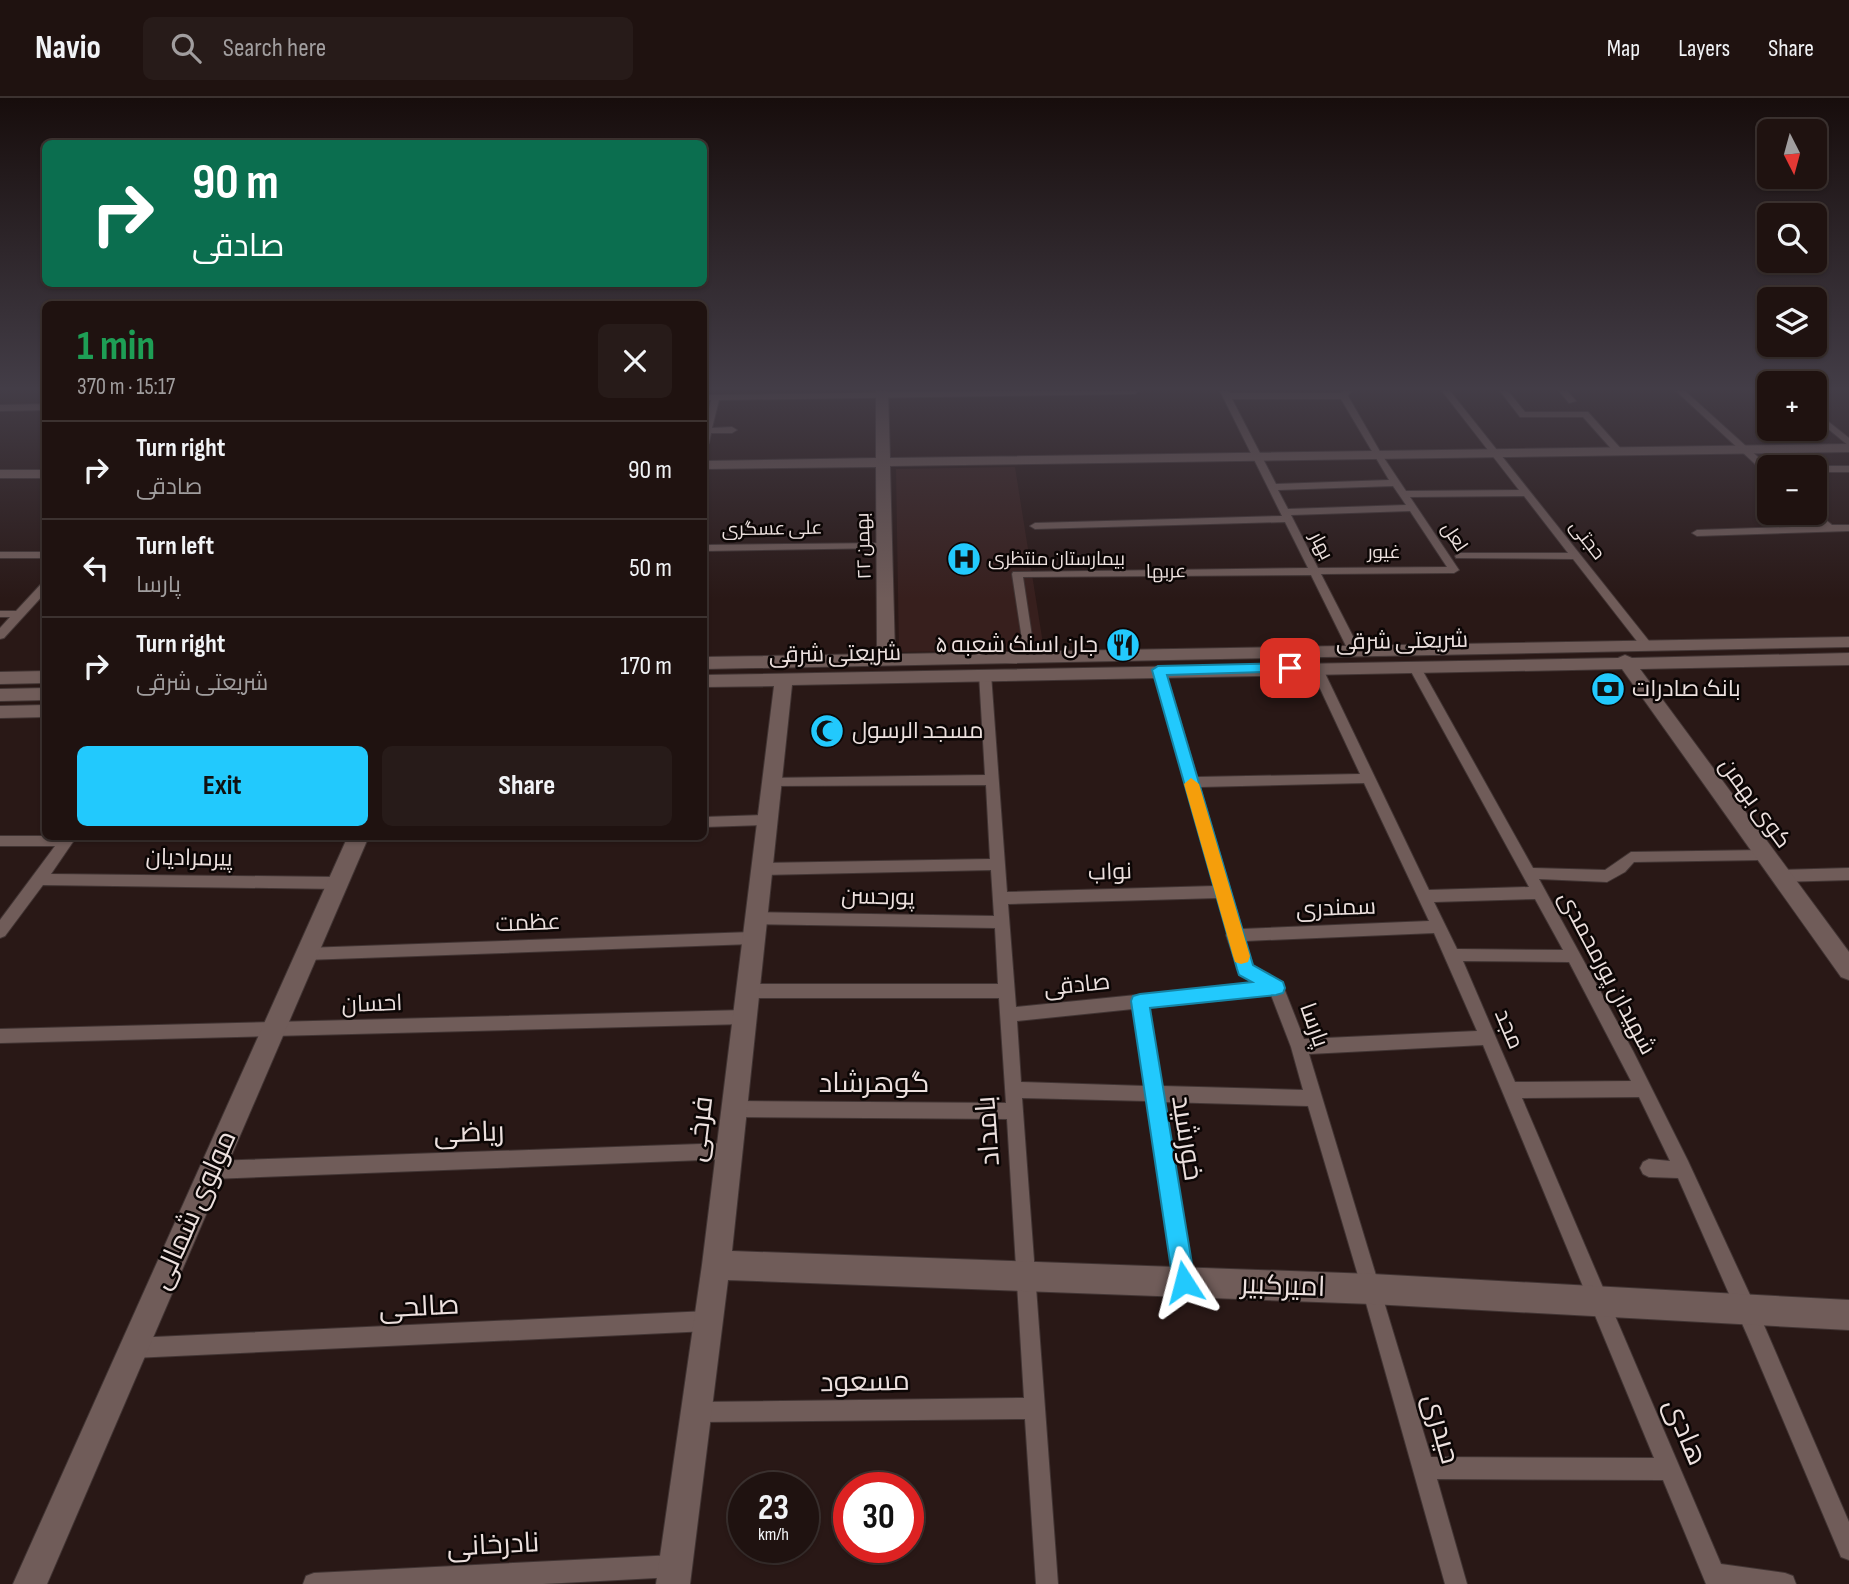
<!DOCTYPE html>
<meta charset="utf-8">
<style>
body{margin:0;font-family:"Sofia Sans Condensed",Cairo,sans-serif;background:#271b19;color:#f1f3f6;height:100vh;display:flex;flex-direction:column;font-size:26px;white-space:nowrap}
*{box-sizing:border-box;margin:0}
p{font-size:23px;color:#a19e9f}
.icon{flex:none;width:38px;height:38px;fill:none;stroke:currentColor;stroke-width:2;stroke-linecap:round;stroke-linejoin:round}
.map{position:relative;flex:1;overflow:hidden}
.sheet{position:absolute;left:42px;top:203px;width:665px;height:539px;display:flex;flex-direction:column;background:#1f1210;border-radius:10px;box-shadow:0 2px 5px #0004,0 0 0 2px #3c3230}
.sheet>*{flex:none}
.banner{position:absolute;left:42px;top:42px;width:665px;height:147px;border-radius:10px;box-shadow:0 2px 5px #0004,0 0 0 2px #3c3230;background:#0b6e4f;color:#fff;overflow:hidden}
.needle{width:46px;rotate:174deg}
.buttons{position:absolute;left:1757px;top:21px;display:grid;gap:14px}
.buttons a{display:grid;place-items:center;width:70px;height:70px;border-radius:10px;background:#1f1210;box-shadow:0 2px 5px #0004,0 0 0 2px #3c3230;font-size:35px}
.speed{position:absolute;left:728px;top:1374px;display:flex;gap:14px;font-size:35px;font-weight:700;text-align:center}
.speed>*{display:grid;place-content:center;width:91px;height:91px;border-radius:50%;background:#1f1210;box-shadow:0 2px 5px #0004,0 0 0 2px #3c3230;line-height:1}
.speed small{font-size:18px;font-weight:400}
.speed .limit{border:10px solid #d22;background:#fff;color:#111}
.pin{position:absolute;display:grid;place-items:center;width:60px;height:60px;color:#fff;margin:-30px;border-radius:14px;box-shadow:0 4px 10px #0006}
.me{position:absolute;width:77px;margin:-38px;rotate:351deg;stroke-linejoin:round;filter:drop-shadow(0 0 5px #0008)}
.turn{display:flex;align-items:center;gap:24px;height:147px;padding:0 35px;font-size:32px}
.turn .icon{width:91px;height:91px;stroke-width:2.5}
.turn b{display:block;font-size:49px;line-height:60px}
.round{display:grid;place-items:center;flex:none;width:74px;height:74px;border-radius:10px;background:#271b19}
.summary{display:flex;align-items:center;justify-content:space-between;height:119px;padding:0 35px}
h1{font-size:42px;font-weight:700;line-height:52px;color:#1e9e55}
.button{display:flex;gap:14px;margin-top:auto;padding:14px 35px}
.button a{flex:1;height:80px;border-radius:10px;background:#22c9fd;color:#111;font-size:28px;font-weight:700;line-height:80px;text-align:center}
.button a+a{background:#271b19;color:#f1f3f6}
ul{padding:0;list-style:none}
li{display:flex;align-items:center;gap:21px;height:98px;padding:0 35px;border-top:2px solid #3c3230}
li div{flex:1}
li b{display:block;font-size:26px}
li em{font-style:normal}
header{display:flex;align-items:center;gap:42px;box-sizing:border-box;height:98px;padding:0 35px;background:#1f1210;border-bottom:2px solid #3c3230}
header strong{font-size:33px}
nav{display:flex;gap:38px;margin-inline-start:auto;font-size:24px}
.search{width:490px;height:63px;background:#271b19;display:flex;align-items:center;gap:18px;box-sizing:border-box;padding:0 24px;border-radius:10px;color:#a19e9f;font-size:26px}
.map>svg:first-child{display:block}
</style>
<header>
<strong>Navio</strong>
<div class="search"><svg class="icon" aria-label="search" viewBox="0 0 24 24"><circle cx="10" cy="10" r="6"/><path d="M15 15l6 6"/></svg>Search here</div>
<nav><a>Map</a><a>Layers</a><a>Share</a></nav>
</header>
<div class="map">
<svg width="1849" height="1486" viewBox="0 0 1849 1486">
<rect width="100%" height="100%" fill="#291816"/>
<path fill="#371f1d" d="M1015,369L1044,552L899,554L896,371Z"/>
<g fill="none" stroke-linecap="round" stroke-linejoin="round">
<g stroke="#413433" stroke-width="2">
<path id="street" d="M992,293H1139L1135,296L719,302L712,330L732,329L737,332L732,335H711L709,345L704,348V330L711,302H704V297Z
M1220,293H1228L1230,295H1341L1343,293H1351L1348,298L1382,357L1406,393L1519,392L1442,293H1450L1653,548L1651,551H1643L1573,461L1456,460L1455,458L1460,455H1568L1524,398L1410,399L1459,472L1454,475L1321,476L1360,552L1358,555L1354,556L1348,552L1311,477L1023,479L1035,558L1029,562L1025,561L1012,476L1013,474L1308,470L1285,424L1035,431L1030,428L1035,425L1282,418ZM1232,301H1341L1389,382L1276,386ZM1393,388L1406,407L1288,411L1278,392ZM1410,413L1447,469L1318,470L1291,417Z
M1500,293H1508L1525,314H1588L1623,353L1615,355L1583,319H1520Z
M1559,293H1567L1576,303L1569,305Z
M1676,293H1685L1769,369V377L1766,376Z
M46,306V312L0,313V307Z
M1815,313L1849,340V348L1815,320Z
M1815,368H1849V374H1815V369H1811Z
M1815,413L1832,427H1849V433L1697,438L1692,435L1697,432L1821,428L1807,415H1815Z
M884,445L889,448L888,450L704,453V447Z
M0,454H46V460H0Z
M46,484V494L4,540L0,541V530L10,519H0V513H16L42,485Z
M1414,564L1420,568L1533,770L1605,772L1631,754L1763,752L1768,753L1770,757L1768,761L1763,762L1634,764L1625,774L1607,784L1539,781L1633,953L1688,1063L1763,1225L1849,1424V1462L1841,1459L1748,1239L1678,1080L1649,1079L1643,1076L1640,1070L1643,1064L1649,1061L1670,1063L1639,999L1522,1000L1721,1466L1785,1475L1793,1478L1796,1486H1706L1663,1382L1437,1381L1467,1486H1445L1362,1191L1308,1008L1164,1004L1194,1184L1191,1191L1184,1194L1177,1191L1174,1184L1147,1003L1022,1000L1058,1486H1036L1025,1321L696,1324L689,1321L686,1314L689,1307L696,1304L1024,1300L1007,1021L734,1019L728,1017L725,1011L728,1005L734,1003L1006,1005L999,900H747L741,898L739,893L741,888L747,886H998L995,830L754,826L749,824L747,820L749,816L754,814L994,818L991,772L760,777L755,775L753,771L755,767L760,765L990,761L986,687L771,688L764,683L766,680L985,677L979,576L985,572L991,576L1007,794L1215,788L1153,572L1159,568L1165,572L1197,679L1360,676L1310,569L1316,565L1322,569L1429,792L1529,789L1408,568ZM1364,685L1429,823L1242,831L1200,689ZM1218,800L1228,834L1226,837L1238,871L1241,876L1256,885L1016,909L1008,806ZM1535,801L1563,852L1457,851L1434,804ZM1434,835L1477,933L1304,941L1282,885L1253,867L1245,843ZM1463,863L1569,864L1631,983L1515,984ZM1271,897L1291,949L1303,992L1162,988L1149,910ZM1133,911L1145,988L1021,984L1017,923ZM1483,947L1654,1360L1431,1359L1309,956Z
M766,717L773,722L766,727L704,729V719Z
M0,738H77L51,776L338,779L343,781L345,785L343,789L338,791L43,787L5,838L0,840V822L55,748H0Z
M1849,770V782L1779,784L1774,782L1772,778L1774,774L1779,772Z
M752,834L757,836L760,840L757,844L752,846L305,862L300,861L297,856L300,851L305,850Z
M745,912L751,914L753,919L751,924L745,926L0,945V931Z
M729,1045L735,1047L738,1053L735,1059L729,1061L211,1081L205,1078L202,1072L205,1066L211,1063Z
M708,1213L715,1216L718,1223L715,1230L708,1233L133,1260L126,1257L123,1250L126,1243L133,1240Z
M675,1457L683,1460L686,1468L683,1476L675,1479L543,1486H303L306,1478L314,1475Z"/>
</g>
<g stroke="#413433" stroke-width="2">
<path id="secondary" d="M876,293H888L890,360L1849,346V354L890,368L895,556L1849,539V549L704,571V559L877,556L876,369L704,371V363L876,360Z
M0,372H46V380H0Z
M1849,555V567L1640,571L1849,854V882L1841,879L1622,571L792,587L732,1153L1372,1176L1849,1202V1232L1372,1206L728,1182L690,1486H656L702,1167L774,588L704,589V577L1618,560L1625,557L1632,560Z
M46,573V585L0,586V574Z
M46,590V602L0,603V591Z
M46,607V619L0,620V608Z
M348,738H369L47,1486H13Z"/>
</g>
<use href="#street" fill="#705c59" fill-rule="evenodd"/>
<use href="#secondary" fill="#705c59" fill-rule="evenodd"/>
</g>
<linearGradient id="sky" x2="0" y2="1"><stop stop-color="#170d0c"/><stop offset="0.58" stop-color="#433d47"/><stop offset="1" stop-color="#433d47" stop-opacity="0"/></linearGradient>
<rect width="1849" height="501" fill="url(#sky)"/>
<path fill="#22c9fd" stroke="#1683a4" stroke-width="2" d="M1290,565L1296,570L1294,573L1167,577L1253,867L1283,884L1285,890L1283,895L1276,897L1150,910L1195,1184L1192,1192L1184,1195L1177,1192L1173,1184L1131,903L1133,898L1140,896L1252,884L1239,877L1237,871L1152,572L1158,568Z"/>
<path fill="#f59e0b" d="M1191,680L1199,686L1250,858L1248,864L1241,866L1235,864L1233,858L1184,686Z"/>
<defs>
<g id="hospital-disc" transform="scale(1.75)"><circle r="9.5" fill="#22c9fd" stroke="#0c0605"/><path d="M-5-5h3v3.5h4V-5h3V5h-3V1.5h-4V5h-3Z" fill="#111"/></g>
<g id="restaurant-disc" transform="scale(1.75)"><circle r="9.5" fill="#22c9fd" stroke="#0c0605"/><path d="M-5-6h1v4h1v-4h1v4h1v-4h1v5L-1.5 .5V6h-2V.5L-5-1ZM5-6V6H3V1.5H1.5Q1.5-4 5-6Z" fill="#111"/></g>
<g id="bank-disc" transform="scale(1.75)"><circle r="9.5" fill="#22c9fd" stroke="#0c0605"/><path d="M-6-4H6V4H-6ZM0-2.3a2.3 2.3 0 1 0 0 4.6a2.3 2.3 0 1 0 0-4.6Z" fill="#111"/></g>
<g id="mosque-disc" transform="scale(1.75)"><circle r="9.5" fill="#22c9fd" stroke="#0c0605"/><path d="M3.5-4.9A6 6 0 1 0 3.5 4.9A5 5 0 1 1 3.5-4.9Z" fill="#111"/></g>
</defs>
<g fill-rule="evenodd">
<use href="#hospital-disc" x="964" y="461"/>
<use href="#restaurant-disc" x="1123" y="547"/>
<use href="#bank-disc" x="1608" y="591"/>
<use href="#mosque-disc" x="827" y="633"/>
</g>
<g text-anchor="middle" dominant-baseline="central" stroke-width="5" stroke-linejoin="round" paint-order="stroke">
<g font-size="19" fill="#ece0de" stroke="#0c0605">
<text transform="translate(772 431) rotate(-1)">علی عسگری</text>
<text transform="translate(1454 439) rotate(56)">لعل</text>
<text transform="translate(1587 442) rotate(52)">حجتی</text>
<text transform="translate(864 448) rotate(-92)">۲۲ بهمن</text>
<text transform="translate(1321 448) rotate(63)">بهار</text>
<text x="1384" y="454">غیور</text>
<text transform="translate(1166 474) rotate(-1)">عربها</text>
</g>
<g font-size="19" fill="#ece0de" stroke="#0c0605" text-anchor="start">
<text x="988" y="461">بیمارستان منتظری</text>
</g>
<g font-size="23" fill="#ece0de" stroke="#0c0605">
<text transform="translate(1402 543) rotate(-1)">شریعتی شرقی</text>
<text transform="translate(835 556) rotate(-1)">شریعتی شرقی</text>
<text transform="translate(1755 705) rotate(54)">کوی بهمن</text>
<text transform="translate(189 760) rotate(1)">پیرمرادیان</text>
<text transform="translate(1110 774) rotate(-2)">نواب</text>
<text transform="translate(878 799) rotate(1)">پورحسن</text>
<text transform="translate(1336 810) rotate(-2)">سمندری</text>
<text transform="translate(528 825) rotate(-2)">عظمت</text>
<text transform="translate(1607 875) rotate(62)">شهیدان پورمحمدی</text>
<text transform="translate(1077 887) rotate(-6)">صادقی</text>
<text transform="translate(372 906) rotate(-2)">احسان</text>
<text transform="translate(1314 927) rotate(70)">پارسا</text>
<text transform="translate(1509 931) rotate(67)">مجد</text>
</g>
<g font-size="23" fill="#ece0de" stroke="#0c0605" text-anchor="start">
<text x="1098" y="547" text-anchor="end">جان اسنک شعبه ۵</text>
<text x="1632" y="591">بانک صادرات</text>
<text x="852" y="633">مسجد الرسول</text>
</g>
<g font-size="28" fill="#ece0de" stroke="#0c0605">
<text x="874" y="985">گوهرشاد</text>
<text transform="translate(700 1031) rotate(-83)">فرخی</text>
<text transform="translate(988 1033) rotate(-94)">بامداد</text>
<text transform="translate(469 1035) rotate(-2)">ریاضی</text>
<text transform="translate(1187 1040) rotate(81)">خورشید</text>
<text transform="translate(194 1112) rotate(-66)">مولوی شمالی</text>
<text transform="translate(1283 1188) rotate(2)">امیرکبیر</text>
<text transform="translate(419 1209) rotate(-3)">صالحی</text>
<text transform="translate(865 1284) rotate(-1)">مسعود</text>
<text transform="translate(1441 1331) rotate(74)">حیدری</text>
<text transform="translate(1685 1334) rotate(67)">هادی</text>
<text transform="translate(493 1447) rotate(-3)">نادرخانی</text>
</g>
</g>
</svg>
<div class="buttons">
<a><svg class="needle" viewBox="-14 -14 28 28"><path d="M0-13l5 13h-10z" fill="#e53935"/><path d="M0 13l5-13h-10z" fill="#a19e9f"/></svg></a>
<a><svg class="icon" aria-label="search" viewBox="0 0 24 24"><circle cx="10" cy="10" r="6"/><path d="M15 15l6 6"/></svg></a>
<a><svg class="icon" aria-label="layers" viewBox="0 0 24 24"><path d="M12 4l9 5-9 5-9-5zM3 14l9 5 9-5"/></svg></a>
<a>+</a>
<a>−</a>
</div>
<div class="speed"><div>23<small>km/h</small></div><div class="limit">30</div></div>
<div class="pin" style="left:1290px;top:570px;background:#d93025"><svg class="icon" aria-label="arrive" viewBox="0 0 24 24"><path d="M6 21V4h12l-3 4 3 4H6"/></svg></div>
<svg class="me" style="left:1184px;top:1184px" viewBox="-20 -20 40 40"><path d="M0-17L14 15 0 8-14 15z" fill="#22c9fd" stroke="#fff" stroke-width="4"/></svg>
<div class="banner">
<div class="turn"><svg class="icon" aria-label="right" viewBox="0 0 24 24"><path d="M7 20v-9h11M14 6l5 5-5 5"/></svg><div><b>90 m</b>صادقی</div></div>
</div>
<section class="sheet">
<div class="summary"><div><h1>1 min</h1><p>370 m · 15:17</p></div><a class="round"><svg class="icon" aria-label="close" viewBox="0 0 24 24"><path d="M6 6l12 12M18 6L6 18"/></svg></a></div>
<ul>
<li><svg class="icon" aria-label="right" viewBox="0 0 24 24"><path d="M7 20v-9h11M14 6l5 5-5 5"/></svg><div><b>Turn right</b><p>صادقی</p></div><em>90 m</em></li>
<li><svg class="icon" aria-label="left" viewBox="0 0 24 24"><path d="M17 20v-9H6M10 6l-5 5 5 5"/></svg><div><b>Turn left</b><p>پارسا</p></div><em>50 m</em></li>
<li><svg class="icon" aria-label="right" viewBox="0 0 24 24"><path d="M7 20v-9h11M14 6l5 5-5 5"/></svg><div><b>Turn right</b><p>شریعتی شرقی</p></div><em>170 m</em></li>
</ul>
<div class="button"><a>Exit</a><a>Share</a></div>
</section>
</div>
